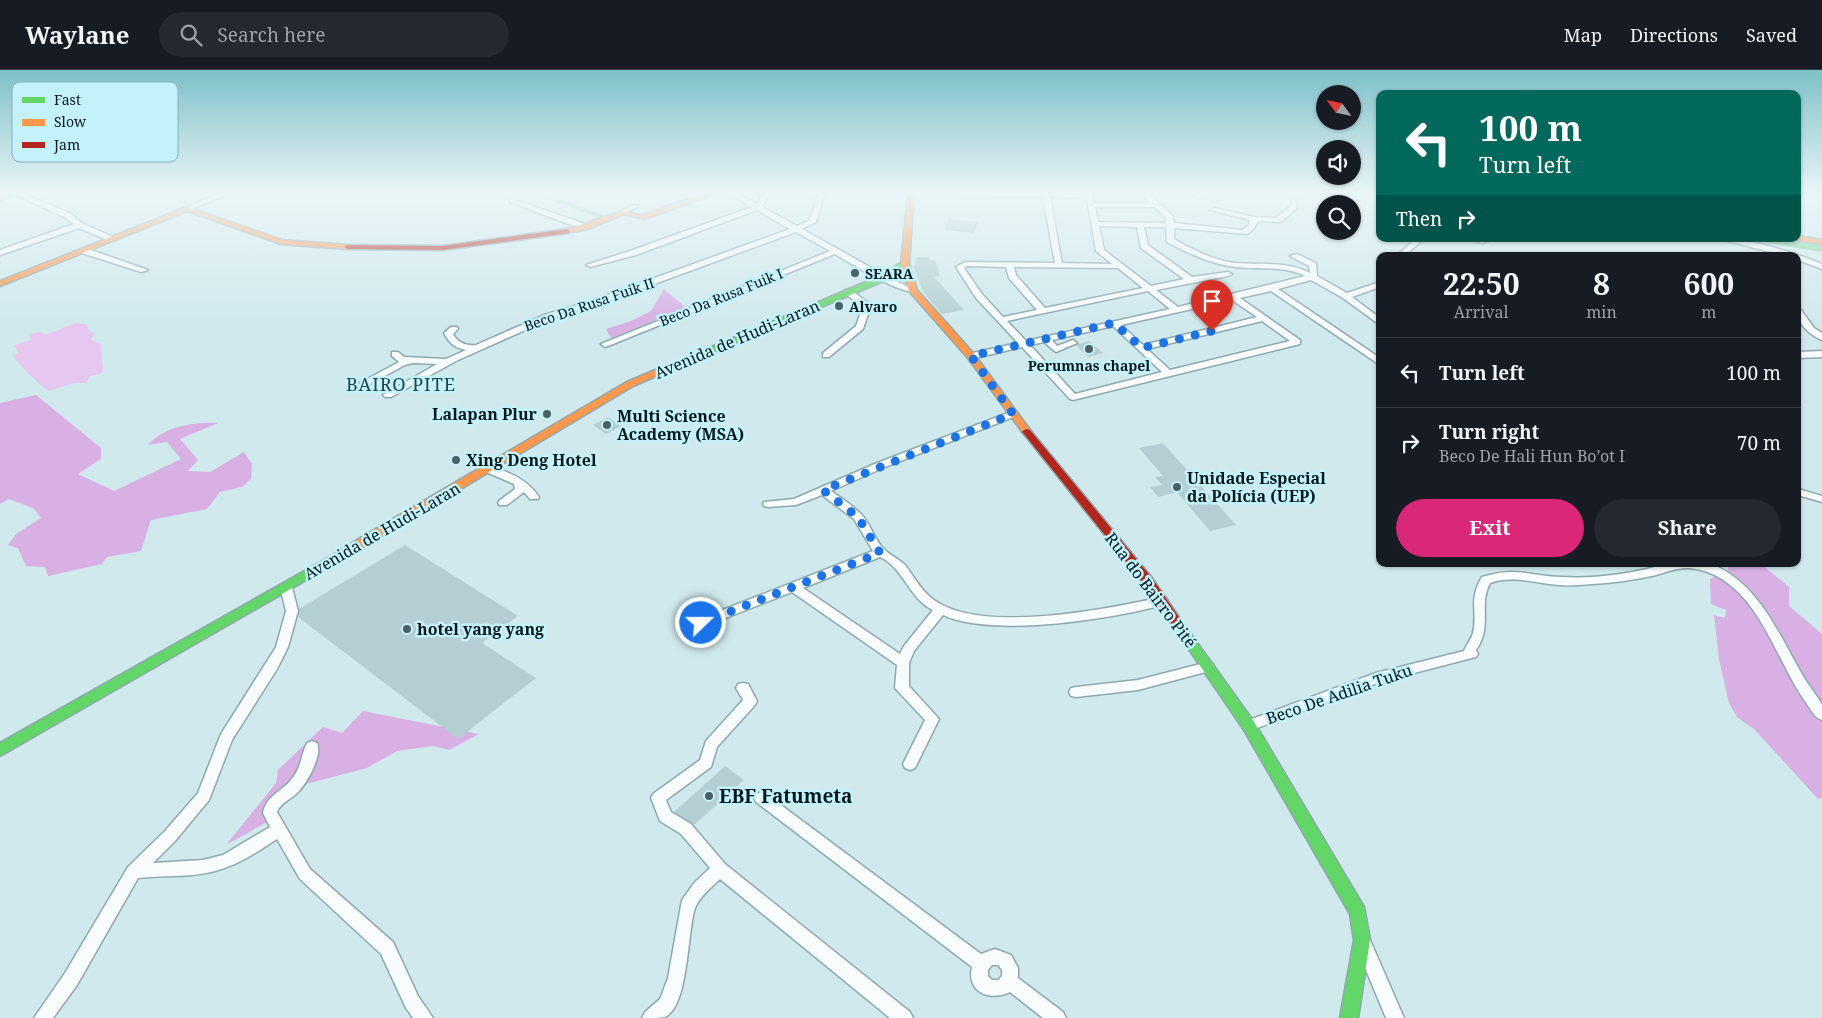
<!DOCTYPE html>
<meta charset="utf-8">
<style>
body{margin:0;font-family:"Noto Serif",serif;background:#242831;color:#f1f3f6;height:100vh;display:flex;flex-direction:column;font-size:19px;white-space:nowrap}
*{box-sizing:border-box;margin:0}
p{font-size:16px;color:#9ea1a6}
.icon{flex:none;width:28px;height:28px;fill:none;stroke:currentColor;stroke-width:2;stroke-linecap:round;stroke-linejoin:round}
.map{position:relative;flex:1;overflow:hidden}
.details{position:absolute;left:1376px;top:182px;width:425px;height:315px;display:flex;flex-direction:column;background:#171b24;border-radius:10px;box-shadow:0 1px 4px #0004}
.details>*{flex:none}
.top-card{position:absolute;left:1376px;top:20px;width:425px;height:152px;border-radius:10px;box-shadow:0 1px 4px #0004;background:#00695c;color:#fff;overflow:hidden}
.needle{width:32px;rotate:303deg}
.controls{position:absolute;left:1316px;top:15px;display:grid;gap:10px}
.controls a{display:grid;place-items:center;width:45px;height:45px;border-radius:50%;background:#171b24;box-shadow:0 1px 4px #0004;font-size:25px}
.pin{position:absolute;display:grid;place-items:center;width:42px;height:42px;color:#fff;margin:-51px -21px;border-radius:50% 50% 50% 0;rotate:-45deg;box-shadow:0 0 5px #0007}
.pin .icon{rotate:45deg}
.me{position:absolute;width:55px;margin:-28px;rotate:68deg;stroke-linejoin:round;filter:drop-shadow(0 0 4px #0008)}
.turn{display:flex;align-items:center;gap:18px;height:105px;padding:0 20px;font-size:22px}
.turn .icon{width:65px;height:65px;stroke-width:2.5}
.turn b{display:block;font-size:35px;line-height:42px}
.then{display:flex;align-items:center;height:48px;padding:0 20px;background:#0003;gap:10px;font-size:19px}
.eta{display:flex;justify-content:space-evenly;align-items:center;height:85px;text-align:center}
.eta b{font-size:30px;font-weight:700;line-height:35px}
.action{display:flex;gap:10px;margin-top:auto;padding:10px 20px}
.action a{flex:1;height:58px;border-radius:30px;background:#db2777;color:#fff;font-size:20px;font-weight:700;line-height:58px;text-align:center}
.action a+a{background:#242831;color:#f1f3f6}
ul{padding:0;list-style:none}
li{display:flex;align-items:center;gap:15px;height:70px;padding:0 20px;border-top:1px solid #363941}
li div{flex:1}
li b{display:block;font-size:19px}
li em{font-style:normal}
header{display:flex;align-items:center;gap:30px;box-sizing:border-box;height:70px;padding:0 25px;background:#171b24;border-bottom:1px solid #363941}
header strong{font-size:24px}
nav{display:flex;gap:28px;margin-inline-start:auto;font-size:18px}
.search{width:350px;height:45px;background:#242831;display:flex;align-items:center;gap:12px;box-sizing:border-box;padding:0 18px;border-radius:28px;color:#9ea1a6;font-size:19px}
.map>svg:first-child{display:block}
</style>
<header>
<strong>Waylane</strong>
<div class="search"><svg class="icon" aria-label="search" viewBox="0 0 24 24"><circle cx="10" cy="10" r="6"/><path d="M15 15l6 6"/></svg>Search here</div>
<nav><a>Map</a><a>Directions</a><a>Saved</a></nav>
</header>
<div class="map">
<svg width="1822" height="948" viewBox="0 0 1822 948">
<rect width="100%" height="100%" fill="#d0e9ed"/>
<path fill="#e5c7f0" d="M75,253L86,254L90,263L95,262L91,270L101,274L103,303L90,306L86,313H74L49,321C42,317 16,292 13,285L19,283L14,275L31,270L29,264L41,262L46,265Z"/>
<path fill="#d8b0e4" d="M664,219L686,238L611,268L606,259L631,251L651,241Z
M36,325L101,378V389L78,404L114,421L181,389L167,372L148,375C165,356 194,352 218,353L180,369L198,390L188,401L210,402L244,382L252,394L251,409L242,417L220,422L207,439L151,450L141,481L107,487L102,494L48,506L45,497L26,496L18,478L8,475L16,464L41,448L33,438L9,429L0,434V333Z
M1727,494H1761L1789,517V536L1822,564V728L1818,729L1755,660L1737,647L1729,633L1719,589L1714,545L1725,548L1726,540L1711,534L1710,509L1728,500Z
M363,641L479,664L449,680L433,676L397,681L367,698L287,719L274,748L226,775L276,713L278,700L323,657L342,663Z"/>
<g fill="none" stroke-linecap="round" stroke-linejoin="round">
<path stroke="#7fd397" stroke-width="2.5" d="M1803,173L1815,175"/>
<path fill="#7fd397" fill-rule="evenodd" d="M532,123H544L606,146L599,148Z"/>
<path fill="#7fd397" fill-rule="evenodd" d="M1761,169H1792L1822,174V182L1768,173Z"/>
</g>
<path fill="#b4cfd3" d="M949,149L979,152L974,163L944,160Z
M916,187H929V190H935L940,206L934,207L964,240L942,244L923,222L913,195H915Z
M1089,271L1103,283L1088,287L1076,275Z
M608,347L621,356L606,364L593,355Z
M1163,373L1187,400L1191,399L1206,416L1202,417L1236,455L1210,461L1177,422L1158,427L1150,417L1162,415L1155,407L1163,406L1139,378Z
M405,475L518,546L482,573L536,608L458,669L298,547L299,539Z
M725,696L744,710L694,755L674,742Z"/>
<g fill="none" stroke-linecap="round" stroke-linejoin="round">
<g stroke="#8ea9ad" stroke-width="3">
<path id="street" d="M12,123H21L70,143L82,153L117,169L110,171L79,158L0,185V180L74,154L64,147Z
M220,123H230L189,140L183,139Z
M729,123H737L757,134L763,123H770L762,137L797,156L809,151L819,123H825L816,152L802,159L886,206L917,221C907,228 848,192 835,184L608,276L605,277L601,274L830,181L796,162L597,235L550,249L456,291L391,327H385L383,325L437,294L413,293L405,295L368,315L365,316L360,313L399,292L392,286V282H398L404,287L446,289L466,280C455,278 449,273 444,263L451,257H457L458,259L453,264C458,273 466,276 476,275L544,245L591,231L790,159L757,140L636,185L590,197L586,195L630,181L752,137Z
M928,123H1092L1094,133H1150L1141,123H1148L1173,146L1174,153L1243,160L1249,155L1250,150L1211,140L1215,138L1254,147L1276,148L1291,136L1292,129H1296L1297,138L1281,152L1258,151L1254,159L1247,164L1174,158V169C1191,179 1216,191 1236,193C1261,195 1287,191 1310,203L1309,196L1290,186L1297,184L1316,193L1317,206L1347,223L1380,212V217L1352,227L1380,248V255L1343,228L1311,210L1278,219L1380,288V295L1271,221L1240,228L1300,270V274L1073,330L1070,329L1022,277L971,289L967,286L968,284L1018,273L976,228L956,197L965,192L1055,193L1043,127L931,125ZM1050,127L1087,128L1096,181L1112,194L1062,193ZM1095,137H1155L1166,148V153L1098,152ZM1099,156L1137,157L1141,178L1184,209L1151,216L1104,180ZM1144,157H1166L1167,172C1187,183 1214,195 1236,197C1259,200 1284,195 1305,206L1178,237L1156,220L1228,206L1232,204L1228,202L1192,207L1148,175ZM967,196L1006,197L1009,208L1037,240L1003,247L982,224L964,198ZM1014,197L1118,198L1143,218L1045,238L1016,205ZM1148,221L1170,239L1026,271L1007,251ZM1232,230L1257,247L1143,275L1121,255ZM1262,251L1290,271L1170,300L1147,279ZM1113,256L1162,302L1075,324L1030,275L1044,272L1056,282L1077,273L1073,270L1057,276L1052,270Z
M1181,123H1195L1202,126L1199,128Z
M512,129L588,155L589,157L582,159L510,132V130Z
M633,135L638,136L626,143H622V141Z
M1416,169H1424L1404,186H1396Z
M1465,169H1495L1482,173Z
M1720,169C1746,167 1798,184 1822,194V199L1798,190V186H1786Z
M82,179H88L148,200L141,202L82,183Z
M845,220H851L871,235L863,259L829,287H823V283L856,256L863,236L845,224Z
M1798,240H1801L1814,258L1822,263V270C1810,265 1796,253 1798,240Z
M1822,281V287L1798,288V282Z
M1013,341L1016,342L1018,344L1016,346L885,397L831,421C841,428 852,435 861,444C871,454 874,470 884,479C889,485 898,488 905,495C913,505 919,517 928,525C971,567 1108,539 1162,527L1166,528L1168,531L1166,534C1114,549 992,568 943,545L914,581L909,593V616L939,649L915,698L910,700L905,698L903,694L925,650L895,618L897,595L792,522L705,556H697L695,553L697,550L873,481L854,449L822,425L796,435L768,437L764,436L763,434L764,432L794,429L877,393ZM880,487C904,498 909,529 933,540L904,576L900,584L803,518Z
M488,396C508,401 528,410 539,427L538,429H530L524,422L507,435H499L498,433L499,431L515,419L514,414L484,401L483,399L484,397Z
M1798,419L1822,426V432L1798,425Z
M1667,494C1683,494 1705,490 1720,498C1762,520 1780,567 1803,606C1806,612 1821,631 1822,635C1822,639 1822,646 1822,650C1815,648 1811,640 1807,634C1773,588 1757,506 1690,498C1677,497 1664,503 1652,506C1633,510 1612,513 1592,514C1581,515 1569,516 1558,515C1534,513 1514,505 1490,513C1478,536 1493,556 1476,580L1478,584L1476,587L1383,611L1249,661L1244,660L1242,656L1244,652L1376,603L1464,581C1466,575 1471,570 1473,563C1478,541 1468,530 1482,507C1517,496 1529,506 1562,507C1597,509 1634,503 1667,494Z
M286,513L292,517L298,541L288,577L277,599L232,670L209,730L175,771L153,793L203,790L223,785L270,757L263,743C266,726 281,722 291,710C301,699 301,685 307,673L312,671L317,673C323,685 306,715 297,723C290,730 280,733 277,742L310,799L393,872L418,926L433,948H413L406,938L381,884L300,809L277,769C257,782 238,795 215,801C190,808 163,805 138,808L77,915L53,948H34L65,903L128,797L165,761L198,723L221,664L276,577L286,541L280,517Z
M1208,592L1213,594L1214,597L1213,600L1138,620L1076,627L1071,626L1069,622L1071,618L1076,617L1138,610Z
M743,613L748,614L757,631L755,635L717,677L711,697L666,730L671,742L691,754L725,794L910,942L913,948H890L720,809C712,817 700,826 695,838C687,861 689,936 665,947C660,948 649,948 642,948L645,942L660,929L668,908L682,830L694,813L710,798L681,764L660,751L651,728L653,724L700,690L706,671L743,630L736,618L738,614Z
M761,722L766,724L981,884L995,879L1011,885L1018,898V908L1063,942L1066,948H1043L1010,922C990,932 966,922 972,897L756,732L754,728L756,724ZM992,895H998L1002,900V906L998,910H992L988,906V900Z
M1364,868L1370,870L1404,948H1386L1356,876L1358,870Z"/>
</g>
<g stroke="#8ea9ad" stroke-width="3">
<path id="fast" d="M902,192L909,194L886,210L663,303H657L655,301L880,206Z
M356,472L360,473L362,476L360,479L0,686V673Z
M1179,552L1183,553L1254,652L1364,837L1370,870L1358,948H1340L1354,870L1350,844L1244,660L1175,559L1173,556L1175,553Z"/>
</g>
<g stroke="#8ea9ad" stroke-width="3">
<path id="slow" d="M8,123H18L0,130V126Z
M707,123H718L644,149L624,144L588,159L566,163L562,161L622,141L641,145Z
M908,123H914L909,194L917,220L974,284L1030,360L1032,362L1030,364H1024L968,288L909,221L901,194Z
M187,137L282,170L348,175L352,177L348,179L281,174L187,141L0,216V211Z
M1798,166L1822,170V174L1795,170Z
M660,298L663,299V303L633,316L360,479L356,480L350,476L352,473L627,312Z"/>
</g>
<g stroke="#8ea9ad" stroke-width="3">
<path id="jam" d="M566,159L570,161L569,163L442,180L348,179L344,177L348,175L442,176Z
M1027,359L1030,360L1152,508L1183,553L1185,556L1183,559H1175L1144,514L1024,364L1022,362L1024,360Z"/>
</g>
<use href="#street" fill="#f8fcfc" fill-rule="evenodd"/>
<use href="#fast" fill="#63d668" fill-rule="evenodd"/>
<use href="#slow" fill="#ff974d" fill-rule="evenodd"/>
<use href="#jam" fill="#b3261e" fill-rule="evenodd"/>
</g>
<linearGradient id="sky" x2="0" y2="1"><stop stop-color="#7ec0c8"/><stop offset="0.48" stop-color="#eaf5f7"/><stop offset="1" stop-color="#eaf5f7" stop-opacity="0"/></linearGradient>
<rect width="1822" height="256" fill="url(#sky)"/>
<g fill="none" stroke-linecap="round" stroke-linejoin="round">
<path stroke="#1a73e8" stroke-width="9" stroke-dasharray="0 16.2" d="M701,553L880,483L858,447L823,420L1013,344L971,286L1114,253L1142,278L1212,261"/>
</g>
<g fill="#496165" stroke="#c3f2fa" stroke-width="2">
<circle cx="855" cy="203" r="5"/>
<circle cx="839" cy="236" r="5"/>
<circle cx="1089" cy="279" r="5"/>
<circle cx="547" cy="344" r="5"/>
<circle cx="607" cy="355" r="5"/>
<circle cx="456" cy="390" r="5"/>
<circle cx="1177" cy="417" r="5"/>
<circle cx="407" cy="559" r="5"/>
<circle cx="709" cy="726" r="5"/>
</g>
<g text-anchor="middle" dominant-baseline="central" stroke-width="5" stroke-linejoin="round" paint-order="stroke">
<g font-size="14" font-weight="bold" fill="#00181c" stroke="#c3f2fa" text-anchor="start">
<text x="865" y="203">SEARA</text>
<text x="849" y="236">Alvaro</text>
<text x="1089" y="295" text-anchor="middle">Perumnas chapel</text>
</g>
<g font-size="14" fill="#00181c" stroke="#c3f2fa">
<text transform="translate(721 227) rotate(-22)">Beco Da Rusa Fuik I</text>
<text transform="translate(589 234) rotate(-19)">Beco Da Rusa Fuik II</text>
</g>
<g font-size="16" fill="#00181c" stroke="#c3f2fa">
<text transform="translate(737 269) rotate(-23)">Avenida de Hudi-Laran</text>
<text transform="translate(382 461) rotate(-30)">Avenida de Hudi-Laran</text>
<text transform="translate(1151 520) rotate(53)">Rua do Bairro Pité</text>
<text transform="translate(1339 624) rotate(-19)">Beco De Adilia Tuku</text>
</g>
<g font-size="16" font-weight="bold" fill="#00181c" stroke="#c3f2fa" text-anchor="start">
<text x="537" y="344" text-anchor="end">Lalapan Plur</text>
<text x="617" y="346">Multi Science<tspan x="617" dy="18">Academy (MSA)</tspan></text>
<text x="466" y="390">Xing Deng Hotel</text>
<text x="1187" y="408">Unidade Especial<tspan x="1187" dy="18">da Polícia (UEP)</tspan></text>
<text x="417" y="559">hotel yang yang</text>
</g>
<g font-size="18" letter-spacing="1" fill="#1b474d" stroke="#c3f2fa">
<text x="401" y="314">BAIRO PITE</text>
</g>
<g font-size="19" font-weight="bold" fill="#00181c" stroke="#c3f2fa" text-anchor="start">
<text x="719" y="726">EBF Fatumeta</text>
</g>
</g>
<rect x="12" y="12" width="166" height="80" rx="8" fill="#c3f2fa" stroke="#88b1b7" stroke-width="1"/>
<rect x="22" y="27" width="23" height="6" fill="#63d668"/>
<rect x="22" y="49" width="23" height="7" fill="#ff974d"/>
<rect x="22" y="72" width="23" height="6" fill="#b3261e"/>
<g font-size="14" fill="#00181c">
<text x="54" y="35">Fast</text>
<text x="54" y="57">Slow</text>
<text x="54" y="80">Jam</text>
</g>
</svg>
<div class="controls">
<a><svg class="needle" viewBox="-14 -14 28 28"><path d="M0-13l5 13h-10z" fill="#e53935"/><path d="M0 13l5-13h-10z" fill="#9ea1a6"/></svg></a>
<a><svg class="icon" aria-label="sound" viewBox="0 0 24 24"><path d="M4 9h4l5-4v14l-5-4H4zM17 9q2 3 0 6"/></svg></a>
<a><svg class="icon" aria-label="search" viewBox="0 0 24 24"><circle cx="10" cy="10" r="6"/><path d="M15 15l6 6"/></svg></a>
</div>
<div class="pin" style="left:1212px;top:261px;background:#d93025"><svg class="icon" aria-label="arrive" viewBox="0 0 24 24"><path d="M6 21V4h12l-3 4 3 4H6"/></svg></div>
<svg class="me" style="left:701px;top:553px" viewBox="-20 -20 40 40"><circle r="17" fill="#1a73e8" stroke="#fff" stroke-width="3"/><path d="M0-11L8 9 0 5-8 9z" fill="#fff"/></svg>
<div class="top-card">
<div class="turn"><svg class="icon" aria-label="left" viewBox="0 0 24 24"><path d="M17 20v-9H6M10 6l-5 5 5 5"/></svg><div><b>100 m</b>Turn left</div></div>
<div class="then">Then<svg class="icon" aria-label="right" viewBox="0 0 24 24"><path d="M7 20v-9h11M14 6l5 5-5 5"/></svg></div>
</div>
<section class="details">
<div class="eta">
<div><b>22:50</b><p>Arrival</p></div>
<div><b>8</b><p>min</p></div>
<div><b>600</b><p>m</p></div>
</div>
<ul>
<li><svg class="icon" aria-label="left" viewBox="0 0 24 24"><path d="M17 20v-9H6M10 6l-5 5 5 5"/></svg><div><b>Turn left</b></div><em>100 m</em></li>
<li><svg class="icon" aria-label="right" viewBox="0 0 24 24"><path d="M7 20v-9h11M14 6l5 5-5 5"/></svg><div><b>Turn right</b><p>Beco De Hali Hun Bo’ot I</p></div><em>70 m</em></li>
</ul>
<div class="action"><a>Exit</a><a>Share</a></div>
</section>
</div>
